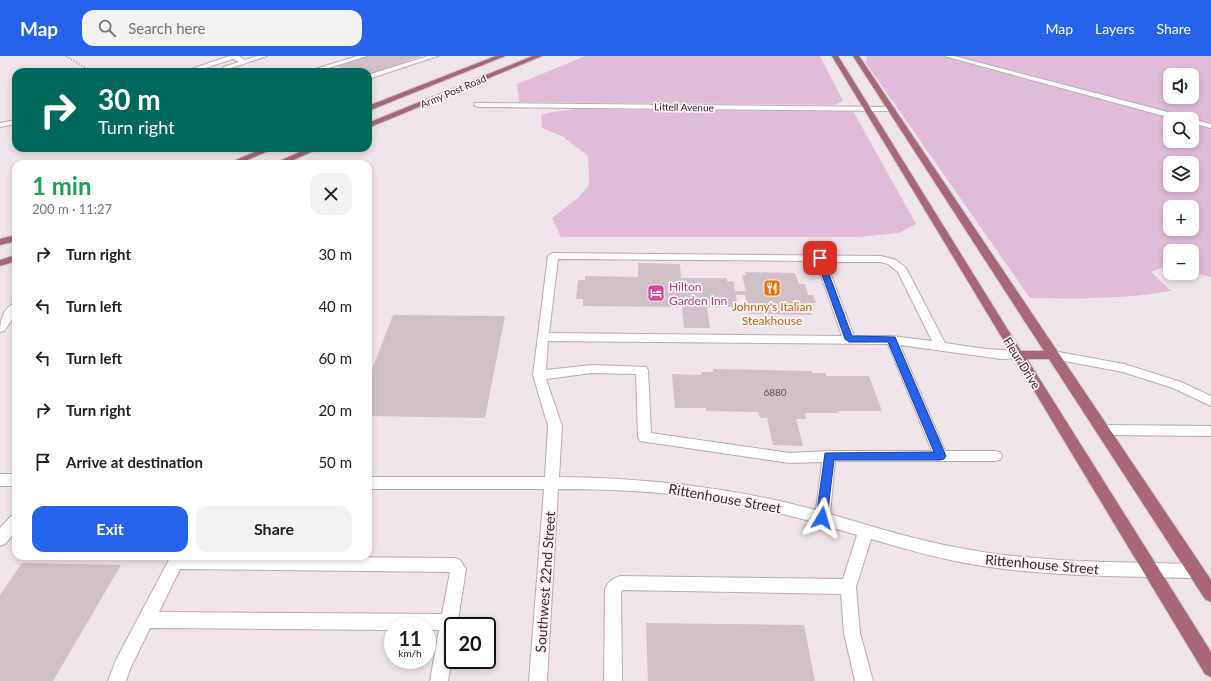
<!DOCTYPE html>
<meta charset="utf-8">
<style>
body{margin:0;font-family:Lato,sans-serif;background:#f2f2f2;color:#202124;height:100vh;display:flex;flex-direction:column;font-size:15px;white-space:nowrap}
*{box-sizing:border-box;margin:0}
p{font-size:13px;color:#757577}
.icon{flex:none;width:22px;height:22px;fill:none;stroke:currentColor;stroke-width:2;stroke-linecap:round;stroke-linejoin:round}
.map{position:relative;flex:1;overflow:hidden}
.panel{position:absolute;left:12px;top:104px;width:360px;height:400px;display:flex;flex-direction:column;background:#fff;border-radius:12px;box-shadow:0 2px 6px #0003}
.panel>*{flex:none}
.top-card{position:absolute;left:12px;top:12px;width:360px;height:84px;border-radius:12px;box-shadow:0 2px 6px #0003;background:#00695c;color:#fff;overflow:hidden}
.buttons{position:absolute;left:1163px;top:12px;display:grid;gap:8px}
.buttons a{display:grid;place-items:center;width:36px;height:36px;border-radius:8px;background:#fff;box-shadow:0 2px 6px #0003;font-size:20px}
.speed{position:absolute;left:384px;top:561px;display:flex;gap:8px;font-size:20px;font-weight:700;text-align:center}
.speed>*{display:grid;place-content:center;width:52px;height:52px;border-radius:50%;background:#fff;box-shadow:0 2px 6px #0003;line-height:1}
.speed small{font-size:10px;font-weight:400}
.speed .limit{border:2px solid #111;border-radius:6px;background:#fff;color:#111}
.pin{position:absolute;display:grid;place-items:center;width:34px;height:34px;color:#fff;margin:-17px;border-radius:8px;box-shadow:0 2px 6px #0006}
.me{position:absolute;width:44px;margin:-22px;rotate:7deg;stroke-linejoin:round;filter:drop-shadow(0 0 3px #0008)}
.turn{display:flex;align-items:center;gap:14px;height:84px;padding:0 20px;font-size:18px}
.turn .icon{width:52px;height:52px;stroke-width:2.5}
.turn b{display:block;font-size:28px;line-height:34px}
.round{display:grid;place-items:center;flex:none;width:42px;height:42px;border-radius:12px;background:#f2f2f2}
.head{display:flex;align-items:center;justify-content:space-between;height:68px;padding:0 20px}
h1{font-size:24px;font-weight:700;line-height:30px;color:#1e9e55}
.primary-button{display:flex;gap:8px;margin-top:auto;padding:8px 20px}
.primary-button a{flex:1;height:46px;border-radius:12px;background:#2563eb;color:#fff;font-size:16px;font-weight:700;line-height:46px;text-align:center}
.primary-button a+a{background:#f2f2f2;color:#202124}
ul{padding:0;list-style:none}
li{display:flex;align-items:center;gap:12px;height:52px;padding:0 20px}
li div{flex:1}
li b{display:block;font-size:15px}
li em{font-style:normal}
header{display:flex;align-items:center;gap:24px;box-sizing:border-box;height:56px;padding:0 20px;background:#2563eb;color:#fff}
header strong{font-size:19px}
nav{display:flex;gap:22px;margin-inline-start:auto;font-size:14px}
.search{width:280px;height:36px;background:#f2f2f2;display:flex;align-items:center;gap:10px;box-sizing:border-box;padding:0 14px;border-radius:12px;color:#757577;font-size:15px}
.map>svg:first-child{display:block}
</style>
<header>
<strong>Map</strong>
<div class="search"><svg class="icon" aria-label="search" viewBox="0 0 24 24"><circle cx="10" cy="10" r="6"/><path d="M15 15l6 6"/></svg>Search here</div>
<nav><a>Map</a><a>Layers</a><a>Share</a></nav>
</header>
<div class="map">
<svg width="1211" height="625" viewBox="0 0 1211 625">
<rect width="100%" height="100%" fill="#efe4e9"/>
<path fill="#e1bcd8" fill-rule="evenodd" d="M586,0H820L843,45L834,49L519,46L517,28Z
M866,0H1211V221L1192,217V195H1170V213L1161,212L1151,216L1171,235C1124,243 1077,243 1030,242L866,7L867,2ZM1170,19H1192V41H1170ZM1170,63H1192V85H1170ZM1170,107H1192V129H1170ZM1170,151H1192V173H1170Z
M574,53L853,55L916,168L899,177L858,181H561L552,162L578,142L589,129L588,100L562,80L542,72L541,59L552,56Z"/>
<path fill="#d0c0c7" d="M368,0H422L404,6L406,7L368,19V16H329L341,12L336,9Z
M638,207L680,208L681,222H727V225L734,226L735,235H746L742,219H746L745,216L795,217L799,228H805L808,239H813L816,247H808L812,259L749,258L745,239H736L737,246H732L733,251H707L710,272H684L682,251L583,250V243H576L578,224H585V220L638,221Z
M393,259L505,260L485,362L368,360V324Z
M713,313L812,315V317H826V320H869L882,355H838L839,357H805L806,363H796L803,390L773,389L767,362H760L758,356L706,355V352H675L672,318L701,319V316H713Z
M22,507L121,509L53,625H0V539Z
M646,567L804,569L815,625H648Z"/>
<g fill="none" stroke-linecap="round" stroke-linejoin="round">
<g stroke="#bbaab0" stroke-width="2">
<path id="minor" d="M229,0H239L245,4L257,0H267L225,14L223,13V11L239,6L233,3L193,16H183Z
M357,0H367L316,16H306Z
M428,0H438L368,23V19Z
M944,0H954L1187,61L1188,63H1175Z
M475,47L891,51L895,53L891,55L478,51L474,49Z
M1191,63H1192L1211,68V72L1192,67Z
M16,64V68L0,71V67Z
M553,197L881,200L896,204L906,212L945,287L986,293L1017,295L1021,296L1023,299L1021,302L1001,303L900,289L945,395H995L1000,396L1002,400L1000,404L995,405H835L830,458C874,471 919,485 965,493C1041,507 1118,506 1195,508L1201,510L1203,515L1201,520L1195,522C1118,520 1041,521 965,507C933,501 902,492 871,483L856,531L860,577L873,625H855L844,577L841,538L623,534L621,536L622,625H604L605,533C608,526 613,522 620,520L843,523L857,479C807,464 756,449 704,442C655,435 607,433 558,433L547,625H529L544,433H368V421H545L548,370L533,319L548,200ZM558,203L816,205L842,280L549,277ZM826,206H881L888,208L898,216L932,285L892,280H854ZM548,285L888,288L932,395H829L790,397L651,377L648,314L646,311L592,309L546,314ZM592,317L636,318L638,381L640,385L790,407L822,406L816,454C729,431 648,422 559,421L562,370L546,323Z
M16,247V258L4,275L0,276C0,265 4,250 16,247Z
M1053,295L1124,308L1181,326L1211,340V350L1173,332L1123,316L1049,302L1047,299L1049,296Z
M1103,369L1211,370V380L1103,379L1098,378L1096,374L1098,370Z
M0,418H16V430H0Z
M16,459V475L5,488L0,490V472L11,460Z
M171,500L455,502L460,504L466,513L457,570H453V593L448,625H430L439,574H427V570H393V574L150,572L130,613L126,625H108L116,604ZM180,513L450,516L442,558L159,556Z"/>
</g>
<g stroke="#cac1c4" stroke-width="2">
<path id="major" d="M496,0H505L368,55V50Z
M533,0H542L368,72V67Z
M832,0H838L1021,295H1044L853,0H859L1211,524V546L1205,543L1049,303H1027L1211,596V621L1205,618Z
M264,92H275L238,108H227Z
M309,92H320L284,108H273Z
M16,179V185L0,189V183Z
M16,199V205L0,210V204Z"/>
</g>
<path stroke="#b48394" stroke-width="1.5" stroke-dasharray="1 2" stroke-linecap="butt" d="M66,0L92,16"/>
<use href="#minor" fill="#fff" fill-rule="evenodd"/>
<use href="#major" fill="#a76779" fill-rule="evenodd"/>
</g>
<path fill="#2563eb" stroke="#184099" d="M820,200L823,202L852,280L895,281L946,400L944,403L940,404H834L827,462L826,466L822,467L818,466L816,462L825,397L934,396L888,286H849L845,283L816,202Z"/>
<defs>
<g id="restaurant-square" transform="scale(0.9)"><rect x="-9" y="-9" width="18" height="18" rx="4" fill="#e8710a" stroke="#fbf6f8"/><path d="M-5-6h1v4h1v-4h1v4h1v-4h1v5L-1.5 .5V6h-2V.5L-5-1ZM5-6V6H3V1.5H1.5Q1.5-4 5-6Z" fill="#fff"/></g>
<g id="hotel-square" transform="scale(0.9)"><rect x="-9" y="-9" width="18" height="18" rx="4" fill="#d1479c" stroke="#fbf6f8"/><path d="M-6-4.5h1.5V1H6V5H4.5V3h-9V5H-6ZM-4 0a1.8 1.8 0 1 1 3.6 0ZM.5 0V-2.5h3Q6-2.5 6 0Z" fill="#fff"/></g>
</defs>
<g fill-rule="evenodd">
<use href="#restaurant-square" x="772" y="232"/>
<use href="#hotel-square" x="656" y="237"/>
</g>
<g text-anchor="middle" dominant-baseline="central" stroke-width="3.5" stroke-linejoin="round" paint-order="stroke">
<g font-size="10" fill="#42222c" stroke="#fbf6f8">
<text transform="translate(453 35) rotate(-23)">Army Post Road</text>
<text transform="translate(684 51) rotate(1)">Littell Avenue</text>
</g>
<g font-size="10" fill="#664a53">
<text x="775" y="336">6880</text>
</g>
<g font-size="12" fill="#b23c85" stroke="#fbf6f8" text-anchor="start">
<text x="669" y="230">Hilton<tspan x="669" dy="14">Garden Inn</tspan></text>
</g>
<g font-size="12" fill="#c56008" stroke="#fbf6f8">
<text x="772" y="250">Johnny's Italian<tspan x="772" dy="14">Steakhouse</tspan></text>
</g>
<g font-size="12" fill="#42222c" stroke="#fbf6f8">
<text transform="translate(1022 307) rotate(58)">Fleur Drive</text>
</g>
<g font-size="14" fill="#42222c" stroke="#fbf6f8">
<text transform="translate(725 442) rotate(10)">Rittenhouse Street</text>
<text transform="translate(1042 508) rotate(5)">Rittenhouse Street</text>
<text transform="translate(545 526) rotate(-86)">Southwest 22nd Street</text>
</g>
</g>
</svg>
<div class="buttons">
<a><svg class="icon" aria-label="sound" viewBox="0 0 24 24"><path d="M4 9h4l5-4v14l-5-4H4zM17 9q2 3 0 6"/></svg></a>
<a><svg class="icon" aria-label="search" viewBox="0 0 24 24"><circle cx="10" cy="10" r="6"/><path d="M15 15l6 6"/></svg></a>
<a><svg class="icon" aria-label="layers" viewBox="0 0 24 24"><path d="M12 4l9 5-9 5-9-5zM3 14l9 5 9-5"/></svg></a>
<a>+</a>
<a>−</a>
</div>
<div class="speed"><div>11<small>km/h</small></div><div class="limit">20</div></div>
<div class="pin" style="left:820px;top:202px;background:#d93025"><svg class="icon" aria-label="arrive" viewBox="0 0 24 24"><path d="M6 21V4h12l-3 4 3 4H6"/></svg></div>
<svg class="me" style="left:822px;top:462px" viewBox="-20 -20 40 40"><path d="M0-17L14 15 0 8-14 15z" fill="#2563eb" stroke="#fff" stroke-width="4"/></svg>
<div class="top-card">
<div class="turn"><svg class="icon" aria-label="right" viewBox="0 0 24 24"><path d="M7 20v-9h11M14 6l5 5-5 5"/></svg><div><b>30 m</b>Turn right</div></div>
</div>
<section class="panel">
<div class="head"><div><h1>1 min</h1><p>200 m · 11:27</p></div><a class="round"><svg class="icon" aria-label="close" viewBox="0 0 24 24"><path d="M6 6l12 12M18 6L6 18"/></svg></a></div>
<ul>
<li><svg class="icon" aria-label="right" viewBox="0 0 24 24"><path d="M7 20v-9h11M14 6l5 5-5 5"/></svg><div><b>Turn right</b></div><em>30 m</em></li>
<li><svg class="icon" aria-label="left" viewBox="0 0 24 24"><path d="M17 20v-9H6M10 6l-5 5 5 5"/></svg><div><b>Turn left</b></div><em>40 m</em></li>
<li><svg class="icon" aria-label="left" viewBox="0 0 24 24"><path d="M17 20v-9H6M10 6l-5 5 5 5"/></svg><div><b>Turn left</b></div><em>60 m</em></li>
<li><svg class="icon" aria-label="right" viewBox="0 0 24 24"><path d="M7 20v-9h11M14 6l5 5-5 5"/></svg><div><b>Turn right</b></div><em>20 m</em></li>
<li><svg class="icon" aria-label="arrive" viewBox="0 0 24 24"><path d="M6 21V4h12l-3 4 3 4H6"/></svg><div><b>Arrive at destination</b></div><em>50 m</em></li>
</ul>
<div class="primary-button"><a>Exit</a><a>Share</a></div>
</section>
</div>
